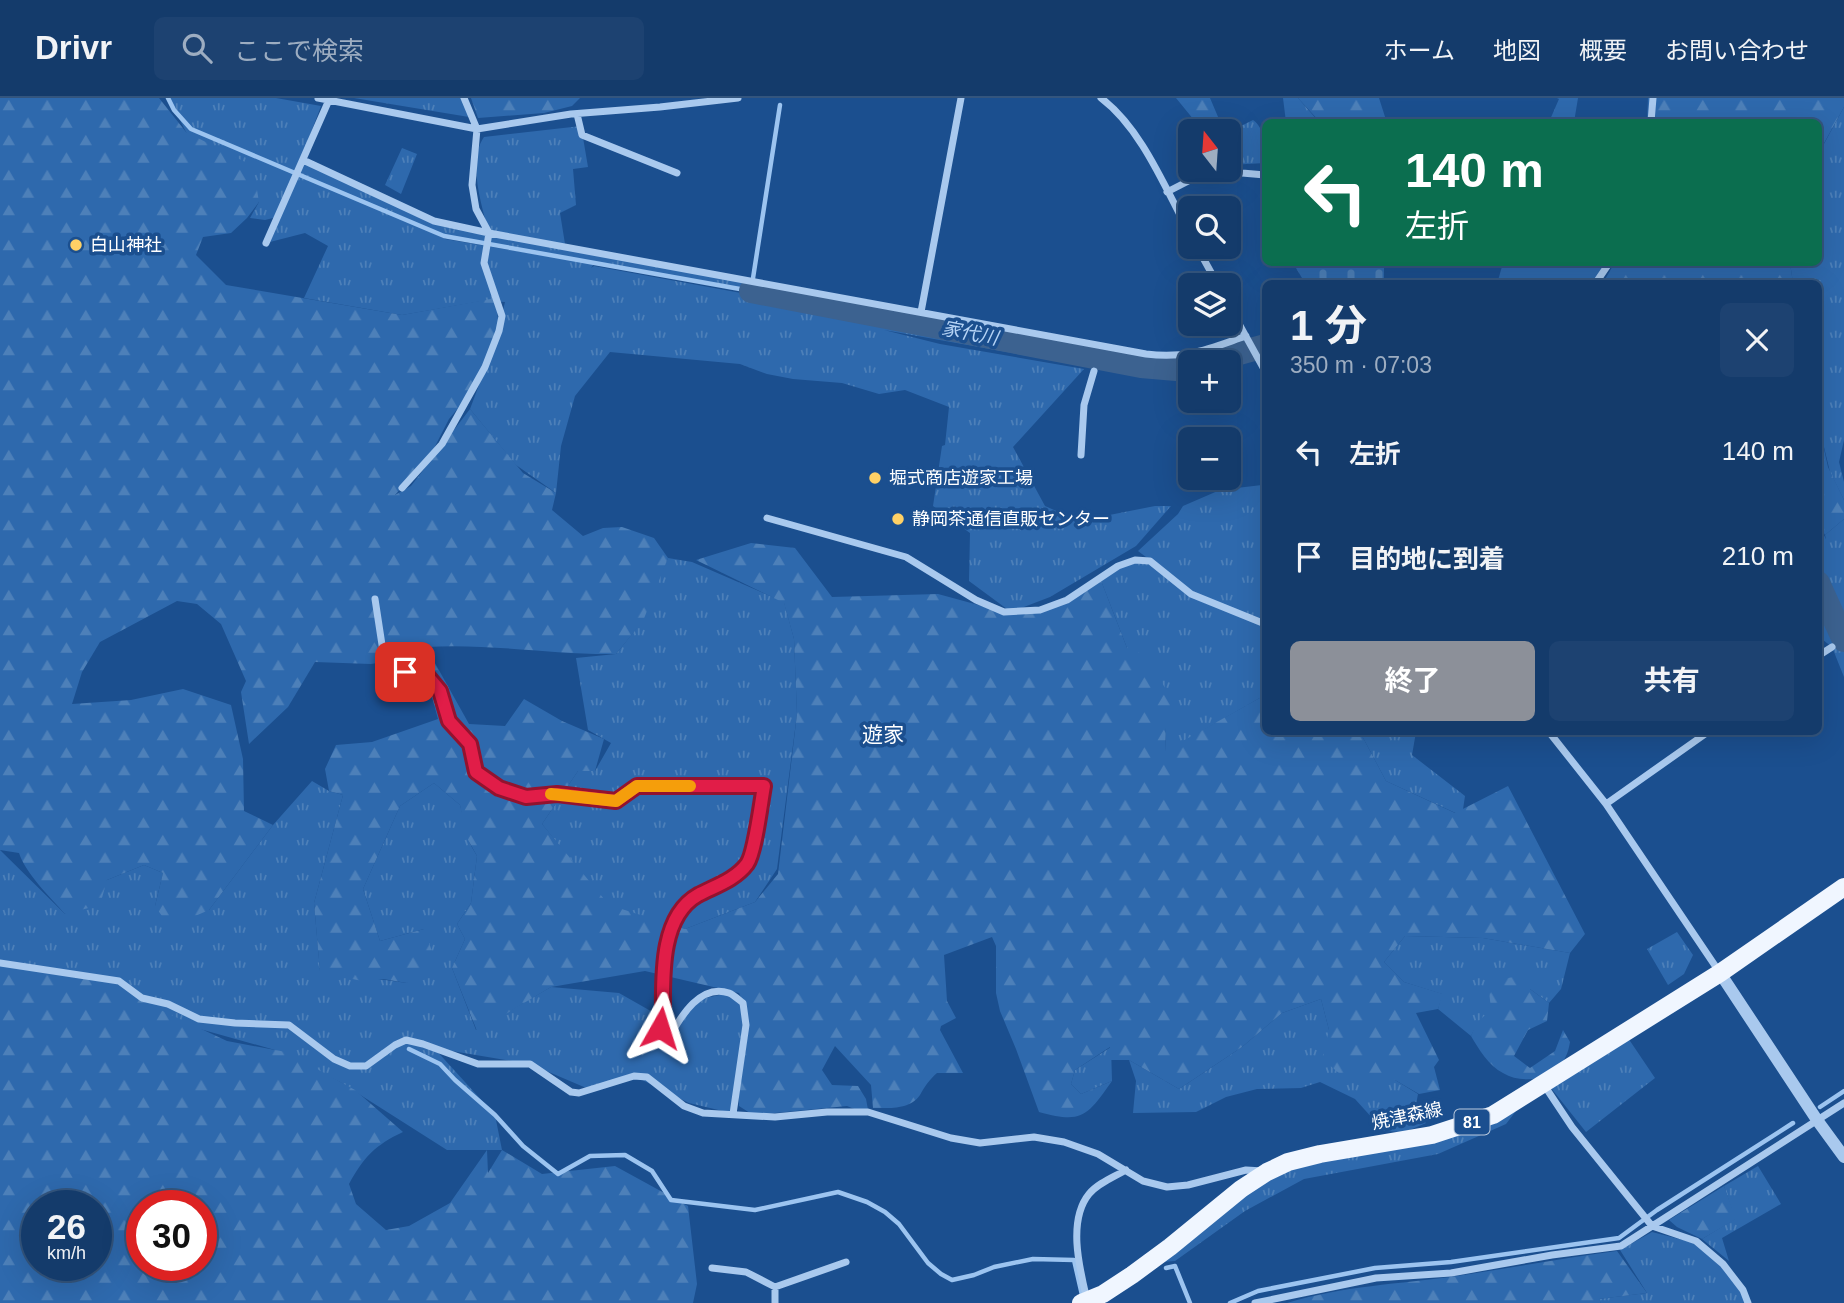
<!DOCTYPE html>
<html lang="ja">
<meta charset="utf-8">
<style>
body{margin:0;font-family:Arial,"Noto Sans JP",sans-serif;background:#1d4271;color:#f1f3f6;height:100vh;display:flex;flex-direction:column;font-size:26px;white-space:nowrap}
*{box-sizing:border-box;margin:0}
p{font-size:23px;color:#9dadc1}
.icon{flex:none;width:38px;height:38px;fill:none;stroke:currentColor;stroke-width:2;stroke-linecap:round;stroke-linejoin:round}
.map{position:relative;flex:1;overflow:hidden}
.details{position:absolute;left:1262px;top:182px;width:560px;height:455px;display:flex;flex-direction:column;background:#143b6b;border-radius:10px;box-shadow:0 7px 28px #0002,0 0 0 2px #33557e}
.details>*{flex:none}
.hud{position:absolute;left:1262px;top:21px;width:560px;height:147px;border-radius:10px;box-shadow:0 7px 28px #0002,0 0 0 2px #33557e;background:#0b6e4f;color:#fff;overflow:hidden}
.needle{width:46px;rotate:343deg}
.fabs{position:absolute;left:1178px;top:21px;display:grid;gap:14px}
.fabs a{display:grid;place-items:center;width:63px;height:63px;border-radius:10px;background:#143b6b;box-shadow:0 7px 28px #0002,0 0 0 2px #33557e;font-size:35px}
.speed{position:absolute;left:21px;top:1092px;display:flex;gap:14px;font-size:35px;font-weight:700;text-align:center}
.speed>*{display:grid;place-content:center;width:91px;height:91px;border-radius:50%;background:#143b6b;box-shadow:0 7px 28px #0002,0 0 0 2px #33557e;line-height:1}
.speed small{font-size:18px;font-weight:400}
.speed .limit{border:10px solid #d22;background:#fff;color:#111}
.pin{position:absolute;display:grid;place-items:center;width:60px;height:60px;color:#fff;margin:-30px;border-radius:14px;box-shadow:0 4px 10px #0006}
.me{position:absolute;width:77px;margin:-38px;rotate:6deg;stroke-linejoin:round;filter:drop-shadow(0 0 5px #0008)}
.turn{display:flex;align-items:center;gap:24px;height:147px;padding:0 28px;font-size:32px}
.turn .icon{width:91px;height:91px;stroke-width:2.5}
.turn b{display:block;font-size:49px;line-height:60px}
.round{display:grid;place-items:center;flex:none;width:74px;height:74px;border-radius:10px;background:#1d4271}
.summary{display:flex;align-items:center;justify-content:space-between;height:119px;padding:0 28px}
h1{font-size:42px;font-weight:700;line-height:52px}
.cta{display:flex;gap:14px;margin-top:auto;padding:14px 28px}
.cta a{flex:1;height:80px;border-radius:10px;background:#8c9099;color:#fff;font-size:28px;font-weight:700;line-height:80px;text-align:center}
.cta a+a{background:#1d4271;color:#f1f3f6}
ul{padding:0;list-style:none}
li{display:flex;align-items:center;gap:21px;height:105px;padding:0 28px}
li div{flex:1}
li b{display:block;font-size:26px}
li em{font-style:normal}
header{display:flex;align-items:center;gap:42px;box-sizing:border-box;height:98px;padding:0 35px;background:#143b6b;border-bottom:2px solid #33557e}
header strong{font-size:33px}
nav{display:flex;gap:38px;margin-inline-start:auto;font-size:24px}
.search{width:490px;height:63px;background:#1d4271;display:flex;align-items:center;gap:18px;box-sizing:border-box;padding:0 24px;border-radius:10px;color:#9dadc1;font-size:26px}
.map>svg:first-child{display:block}
</style>
<header>
<strong>Drivr</strong>
<div class="search"><svg class="icon" aria-label="search" viewBox="0 0 24 24"><circle cx="10" cy="10" r="6"/><path d="M15 15l6 6"/></svg>ここで検索</div>
<nav><a>ホーム</a><a>地図</a><a>概要</a><a>お問い合わせ</a></nav>
</header>
<div class="map">
<svg width="1844" height="1205" viewBox="0 0 1844 1205">
<defs>
<pattern id="grass-tufts" width="24" height="20" patternUnits="userSpaceOnUse" patternTransform="scale(1.75)"><rect width="24" height="20" fill="#2e69ad"/><path d="M3 7l-1-3M5 7V3M7 7l1-3M15 17l-1-3M17 17v-4M19 17l1-3" fill="none" stroke="#4d80b9"/></pattern>
<pattern id="forest-firs" width="22" height="20" patternUnits="userSpaceOnUse" patternTransform="scale(1.75)"><rect width="22" height="20" fill="#2e69ad"/><path d="M5 1l3.5 6h-7zM16 11l3.5 6h-7z" fill="#4d80b9"/></pattern>
<pattern id="cemetery-stones" width="16" height="16" patternUnits="userSpaceOnUse" patternTransform="scale(1.75)"><rect width="16" height="16" fill="#2e69ad"/><path d="M2 7V4a2 2 0 0 1 4 0v3zM10 15v-3a2 2 0 0 1 4 0v3z" fill="#4d80b9"/></pattern>
</defs>
<rect width="100%" height="100%" fill="#1b4f8f"/>
<path fill="url(#grass-tufts)" fill-rule="evenodd" d="M169,0H276L321,8L302,58L439,125L489,135C482,109 467,63 484,39L581,28L588,69L573,71L576,107L560,115L565,146L1088,247L1172,261L1237,243L1243,264L1229,267L1228,264H1190V275L1173,278L1123,275L884,232L940,246L1084,271L1013,349L1045,408L1079,423L1155,408H1171L1136,448L1050,499L1011,514L969,483L970,435L933,408L942,348L945,347L949,309L905,292L879,296L842,285L793,281L767,276L740,266L610,254L575,298L561,348L556,395L516,367L470,311L496,242L505,204L482,203L402,217L304,200L328,148L305,135L266,145L277,119L265,122L250,120L259,104L186,34ZM433,135L537,155L733,188L752,197L594,168L591,170L594,166L445,141Z
M354,0H462L469,19Z
M1283,0H1298L1319,24H1286Z
M1844,9V342L1839,364L1844,384V402L1830,374L1818,324V186L1793,185L1790,165L1818,164V57Z
M1253,22C1266,31 1265,51 1265,65L1229,67V34Z
M402,50L417,56L401,96L385,87Z
M1503,165H1609L1595,185L1497,186Z
M1262,387L1265,390V597L1165,654L1166,629L1127,550L1100,480L1135,462H1150L1138,453L1178,416L1183,408L1220,392Z
M1844,421V579L1832,549L1823,542L1818,531V426L1826,441L1825,437Z
M668,460L692,464L784,504L794,541L797,616L777,771L755,804L685,831L609,810L542,726L578,673H595L611,645L588,632L576,560L616,556L636,531Z
M1360,634H1416L1412,657L1465,698L1462,718L1386,683Z
M312,683L329,693L343,697L314,805L320,873L407,885L424,831L380,843L363,791L400,708L434,685L460,707L470,746L477,758L471,805L457,826L465,841L452,870L476,932L551,889L619,895L663,920L664,938L696,902L729,895L743,905L746,917L731,1015L689,1005L634,978L591,992L530,966L434,950L495,1017L502,1052H447L340,984L275,952L0,875V752L65,816L107,782L144,767L163,775L155,808L209,812L273,727Z
M1677,834L1693,857L1684,876L1668,887L1647,851Z
M1405,838L1483,840L1570,855L1561,891L1549,905L1530,891C1507,903 1482,913 1471,938L1438,911L1442,896L1404,884L1384,864Z
M1321,901L1329,932L1395,982L1418,996L1415,1012L1426,1025L1405,1034L1384,1033L1355,1001L1320,984L1301,990L1257,991L1226,999L1196,1014L1133,1015L1136,983L1129,962L1179,991L1242,949L1282,915Z
M1628,940L1655,980L1586,1034L1551,990Z
M1111,949L1112,983L1081,996L1071,986L1075,972Z
M1516,1013L1506,1026L1438,1056L1304,1081L1245,1113L1175,1163L1161,1164L1250,1092L1289,1072L1316,1064L1460,1037Z
M1758,1068L1781,1106L1722,1140L1729,1163L1702,1141L1735,1121L1724,1088Z
M1652,1134L1699,1146L1727,1172L1748,1205H1601L1598,1201L1647,1195L1620,1152Z"/>
<path fill="url(#forest-firs)" fill-rule="evenodd" d="M0,0H159L186,34L253,68L259,104L247,120L231,135L203,139L196,157L226,187L402,217L496,200L499,233L470,296L449,321L429,360L395,397L411,388L470,311L523,375L556,395L552,412L583,438L603,430L622,429L654,440L668,460L643,523L616,556C553,557 489,545 426,549L469,626L505,628L524,601L562,623L604,641L595,673H578L542,726L609,807L685,831L755,804L778,776L797,616L794,541L784,505L696,462L751,445L795,450L832,499L938,496L1004,514L1040,512L1068,501L1100,480L1127,550L1147,558L1178,613L1166,629L1165,653L1265,597V634H1360L1386,683L1455,715L1508,688L1585,836L1570,855L1483,840L1405,838L1384,864L1404,884L1443,896L1438,911L1416,915L1439,962L1434,969L1440,992L1419,996L1395,982L1345,980L1322,961L1329,932L1321,901L1282,915L1242,949L1179,991L1129,962H1110V949L1075,972L1071,986L1081,996L1112,983C1087,1018 1083,1026 1039,1014L1016,951L1000,913L996,895V848L992,839L944,857L947,903L956,920L941,928L940,932L963,975H937C929,982 925,988 920,997C910,1012 889,1010 873,1010L871,987L835,948L822,972L832,987L858,988L866,1001L869,1017L847,1008L753,1017L739,1008C737,969 759,932 739,895L645,873L551,889L477,933L452,870L465,841L457,826L471,805L477,758L466,738L460,707L434,685L400,708L363,791L380,843L424,831L434,859L407,885L383,881L362,883L320,874L314,805L343,697L329,693L325,671L336,647L372,644L438,621L421,558L371,566L315,564L288,609L249,646L241,594L246,583L221,526L197,506L177,503L100,544L82,574L72,606L131,602L183,591L231,607L243,661L244,713L273,727L209,812L179,825L164,821L155,808L163,775L144,767L107,782L100,807L65,816C50,799 26,776 19,755L0,752Z
M471,0H580L572,8L544,15L478,20Z
M1176,0H1210L1224,33H1203Z
M1298,0H1379L1386,22L1394,24H1320Z
M1557,0H1578L1574,24H1549L1559,1Z
M1648,0H1844V9L1818,56V24H1647Z
M1615,164L1790,165L1793,185H1603Z
M1818,324L1828,369L1844,402V421L1825,437L1818,424Z
M0,862L90,879L227,943L286,954L355,992L403,1034C375,1047 364,1059 349,1086L356,1106L386,1132L409,1128L450,1105L487,1052L488,1075L502,1052L542,1076L615,1068L688,1108L697,1186L693,1205H0ZM37,1108H96V1167H37ZM142,1108H201V1167H142Z
M1528,876L1530,891L1549,905L1547,923L1528,932L1514,958L1530,970L1555,953L1563,932L1570,944C1569,949 1568,955 1565,960C1554,982 1523,987 1503,975C1489,968 1478,950 1471,938L1476,926L1491,911L1488,884Z
M1724,1088L1736,1121L1702,1141L1677,1129L1669,1122Z
M1617,1153L1647,1195L1599,1201L1601,1205H1287C1342,1188 1400,1186 1457,1178C1511,1170 1563,1160 1617,1153Z"/>
<path fill="url(#cemetery-stones)" d="M1293,165H1384V186L1305,185Z"/>
<g fill="none" stroke-linecap="round" stroke-linejoin="round">
<path stroke="#9cc4f0" stroke-width="4.5" d="M168,0L174,12L191,31L444,138L751,193L780,7
M409,951L440,966L455,982L495,1017L523,1048L558,1076L590,1058L625,1057L652,1073L671,1102L755,1112L838,1094L867,1104L885,1114L899,1126L928,1165L941,1176L952,1182L974,1177L994,1169L1033,1161L1074,1162L1082,1197
M1820,1009L1844,993
M1166,1170L1175,1168L1190,1205
M1230,1205L1258,1193L1375,1170L1451,1164L1619,1140L1657,1112L1793,1025"/>
<path stroke="#3c6290" stroke-width="24" d="M751,193L1141,268L1176,271L1190,268
M1207,264L1265,248
M1818,485L1844,542"/>
<path stroke="#a9c9ee" stroke-width="7" d="M318,0L477,31L571,16L660,9L738,0
M1101,0C1142,31 1165,90 1190,136
M577,16L582,37L677,75
M1651,24L1653,0
M303,62L434,123L489,135L1146,256C1188,261 1208,251 1246,238
M1228,70L1242,75L1265,77
M1167,94L1202,76L1222,72
M266,145L329,2
M1197,149L1218,187
M1595,186L1610,164
M1228,206L1265,273
M921,214L961,0
M1081,357L1084,307L1094,273
M402,390L442,346L485,269L499,233L502,218L484,165L489,135L476,111L472,87L477,31L464,0
M767,420L906,459L976,502L1004,514L1040,512L1067,502L1118,468L1135,462L1150,463L1191,496L1265,526
M375,501L386,573L425,575L440,593L449,623L470,646L476,674L499,690L526,699L557,696L616,703L637,688H764C761,704 755,755 747,766C735,782 715,788 698,797C658,819 663,882 663,920L659,930L663,939L670,938C681,918 701,885 729,895C734,897 739,902 743,905L746,927L733,1016
M1818,558L1832,549
M1549,634L1606,706L1720,875
M1606,706L1708,634
M0,865L119,883L142,900L168,906L199,921L235,925L289,927L334,961L350,968H366L395,947L406,942L423,946L478,966H530L571,994L579,995L634,978L647,979L684,1008L703,1015L775,1019L827,1014H868L951,1040L980,1045L1034,1039L1064,1044L1098,1056L1143,1083L1167,1089L1188,1087L1246,1072L1263,1073
M1544,987L1572,1029L1652,1128L1696,1143L1723,1166L1743,1192L1748,1205
M712,1170L746,1174L775,1189V1205
M775,1189L846,1164
M1087,1202C1080,1172 1067,1123 1089,1096C1098,1085 1114,1079 1126,1072
M1255,1205L1376,1180L1451,1175L1552,1157L1621,1148L1844,1005"/>
<path stroke="#a9c9ee" stroke-width="12" d="M1720,875L1817,1022L1844,1059"/>
<path stroke="#f0f6ff" stroke-width="18" d="M1081,1205L1103,1196L1132,1177L1170,1149L1241,1091L1267,1074L1288,1064L1320,1056L1432,1037L1493,1017L1720,875L1844,789"/>
</g>
<g fill="none" stroke-linecap="round" stroke-linejoin="round">
<g stroke="#92132f" stroke-width="18">
<path id="route" d="M405,574L425,575L440,593L449,623L470,646L476,674L499,690L526,699L557,696L616,703L637,688H764C761,704 755,755 747,766C735,782 715,788 698,797C659,819 663,882 663,920L660,930"/>
</g>
<use href="#route" stroke="#e11d48" stroke-width="12"/>
<path stroke="#f59e0b" stroke-width="12" d="M551,696L616,703L637,688H690"/>
</g>
<g fill="#ffd166" stroke="#1b4f8f" stroke-width="2.5">
<circle cx="76" cy="147" r="7"/>
<circle cx="875" cy="380" r="7"/>
<circle cx="898" cy="421" r="7"/>
</g>
<g text-anchor="middle" dominant-baseline="central" stroke-width="7" stroke-linejoin="round" paint-order="stroke">
<rect fill="#1b4f8f" stroke="#bbcadd" stroke-width="2" x="1454.5" y="1011.5" width="35" height="25" rx="5"/>
<g font-size="16" font-weight="bold" fill="#fff">
<text x="1472" y="1024">81</text>
</g>
<g font-size="18" fill="#fff" stroke="#1b4f8f" text-anchor="start">
<text x="90" y="147">白山神社</text>
<text x="889" y="380">堀式商店遊家工場</text>
<text x="912" y="421">静岡茶通信直販センター</text>
</g>
<g font-size="18" fill="#fff" stroke="#1b4f8f">
<text transform="translate(1407 1018) rotate(-12)">焼津森線</text>
</g>
<g font-size="19" font-style="italic" fill="#b5d3f5" stroke="#1b4f8f">
<text transform="translate(970 235) rotate(11)">家代川</text>
</g>
<g font-size="21" fill="#fff" stroke="#1b4f8f">
<text x="883" y="636">遊家</text>
</g>
</g>
</svg>
<div class="fabs">
<a><svg class="needle" viewBox="-14 -14 28 28"><path d="M0-13l5 13h-10z" fill="#e53935"/><path d="M0 13l5-13h-10z" fill="#9dadc1"/></svg></a>
<a><svg class="icon" aria-label="search" viewBox="0 0 24 24"><circle cx="10" cy="10" r="6"/><path d="M15 15l6 6"/></svg></a>
<a><svg class="icon" aria-label="layers" viewBox="0 0 24 24"><path d="M12 4l9 5-9 5-9-5zM3 14l9 5 9-5"/></svg></a>
<a>+</a>
<a>−</a>
</div>
<div class="speed"><div>26<small>km/h</small></div><div class="limit">30</div></div>
<div class="pin" style="left:405px;top:574px;background:#d93025"><svg class="icon" aria-label="arrive" viewBox="0 0 24 24"><path d="M6 21V4h12l-3 4 3 4H6"/></svg></div>
<svg class="me" style="left:660px;top:930px" viewBox="-20 -20 40 40"><path d="M0-17L14 15 0 8-14 15z" fill="#e11d48" stroke="#fff" stroke-width="4"/></svg>
<div class="hud">
<div class="turn"><svg class="icon" aria-label="left" viewBox="0 0 24 24"><path d="M17 20v-9H6M10 6l-5 5 5 5"/></svg><div><b>140 m</b>左折</div></div>
</div>
<section class="details">
<div class="summary"><div><h1>1 分</h1><p>350 m · 07:03</p></div><a class="round"><svg class="icon" aria-label="close" viewBox="0 0 24 24"><path d="M6 6l12 12M18 6L6 18"/></svg></a></div>
<ul>
<li><svg class="icon" aria-label="left" viewBox="0 0 24 24"><path d="M17 20v-9H6M10 6l-5 5 5 5"/></svg><div><b>左折</b></div><em>140 m</em></li>
<li><svg class="icon" aria-label="arrive" viewBox="0 0 24 24"><path d="M6 21V4h12l-3 4 3 4H6"/></svg><div><b>目的地に到着</b></div><em>210 m</em></li>
</ul>
<div class="cta"><a>終了</a><a>共有</a></div>
</section>
</div>
